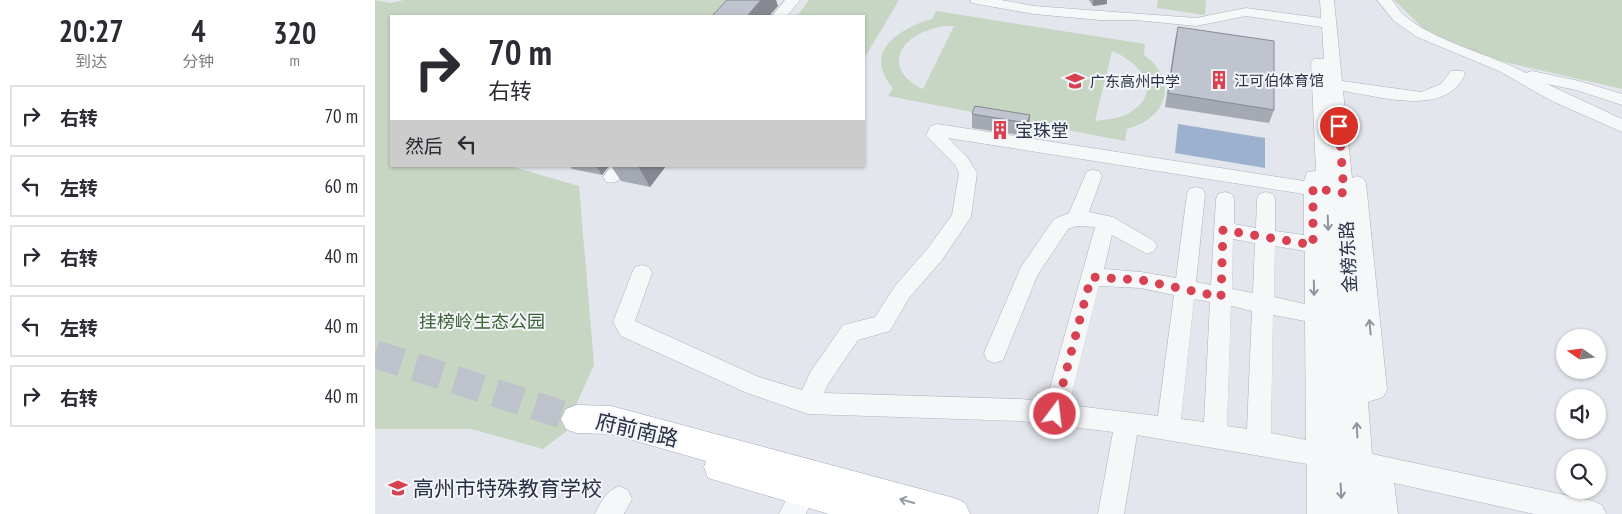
<!DOCTYPE html>
<html lang="zh">
<meta charset="utf-8">
<style>
body{margin:0;font-family:"PT Sans Narrow","Noto Sans SC",sans-serif;background:#f7f7f7;color:#2b2b33;height:100vh;display:flex;flex-direction:column;font-size:19px;white-space:nowrap}
*{box-sizing:border-box;margin:0}
p{font-size:16px;color:#7c7c81}
.icon{flex:none;width:28px;height:28px;fill:none;stroke:currentColor;stroke-width:2;stroke-linecap:round;stroke-linejoin:round}
.map{position:relative;flex:1;overflow:hidden}
.details{display:flex;flex-direction:column;background:#fff;width:375px}
.details>*{flex:none}
.banner{position:absolute;left:15px;top:15px;width:475px;height:152px;border-radius:0px;box-shadow:0 1px 4px #0004;background:#fff;color:#2b2b33;overflow:hidden}
.needle{width:32px;rotate:284deg}
.fabs{position:absolute;left:1181px;top:329px;display:grid;gap:10px}
.fabs a{display:grid;place-items:center;width:50px;height:50px;border-radius:50%;background:#fff;box-shadow:0 1px 4px #0004;font-size:25px}
.pin{position:absolute;display:grid;place-items:center;width:42px;height:42px;color:#fff;margin:-21px;border:2px solid #fff;border-radius:50%;box-shadow:0 1px 5px #0007}
.me{position:absolute;width:55px;margin:-28px;rotate:15deg;stroke-linejoin:round;filter:drop-shadow(0 0 4px #0008)}
.turn{display:flex;align-items:center;gap:18px;height:105px;padding:0 15px;font-size:22px}
.turn .icon{width:65px;height:65px;stroke-width:2.5}
.turn b{display:block;font-size:35px;line-height:42px}
.then{display:flex;align-items:center;height:48px;padding:0 15px;background:#0003;gap:10px;font-size:19px}
.eta{display:flex;justify-content:space-evenly;align-items:center;height:85px;text-align:center}
.eta b{font-size:30px;font-weight:700;line-height:35px}
ul{padding:0;list-style:none}
li{display:flex;align-items:center;gap:15px;height:62px;margin:0 10px 8px;padding:0 5px;border:2px solid #e1e1e2;border-radius:0px}
li div{flex:1}
li b{display:block;font-size:19px}
li em{font-style:normal}
main{display:flex;flex:1;min-height:0}
.map>svg:first-child{display:block}
</style>
<main>
<section class="details">
<div class="eta">
<div><b>20:27</b><p>到达</p></div>
<div><b>4</b><p>分钟</p></div>
<div><b>320</b><p>m</p></div>
</div>
<ul>
<li><svg class="icon" aria-label="right" viewBox="0 0 24 24"><path d="M7 20v-9h11M14 6l5 5-5 5"/></svg><div><b>右转</b></div><em>70 m</em></li>
<li><svg class="icon" aria-label="left" viewBox="0 0 24 24"><path d="M17 20v-9H6M10 6l-5 5 5 5"/></svg><div><b>左转</b></div><em>60 m</em></li>
<li><svg class="icon" aria-label="right" viewBox="0 0 24 24"><path d="M7 20v-9h11M14 6l5 5-5 5"/></svg><div><b>右转</b></div><em>40 m</em></li>
<li><svg class="icon" aria-label="left" viewBox="0 0 24 24"><path d="M17 20v-9H6M10 6l-5 5 5 5"/></svg><div><b>左转</b></div><em>40 m</em></li>
<li><svg class="icon" aria-label="right" viewBox="0 0 24 24"><path d="M7 20v-9h11M14 6l5 5-5 5"/></svg><div><b>右转</b></div><em>40 m</em></li>
</ul>
</section>
<div class="map">
<svg width="1247" height="514" viewBox="0 0 1247 514">
<rect width="100%" height="100%" fill="#e3e6ec"/>
<path fill="#c7d6c3" fill-rule="evenodd" d="M0,0L15,3L29,0H351L352,5L341,16H16V166H135L204,186L219,365L200,407L193,430L168,449L96,429H0Z
M434,0H524L489,59V16H422Z
M783,0H831L830,15L782,8Z
M1019,0H1247V89L1121,60L1051,31Z
M561,11L770,44L769,55C791,70 799,98 776,117C769,123 761,126 752,129L750,141L513,96L518,88C486,52 525,28 557,19ZM568,26H579L548,89C527,80 513,59 535,40C544,32 556,29 568,26ZM737,51C765,62 790,92 754,113C743,119 732,119 720,121Z"/>
<path fill="#9cb1cd" d="M803,124L890,138V168L800,153Z"/>
<g fill="none" stroke-linecap="round" stroke-linejoin="round">
<path stroke="#bec2cb" stroke-width="28" stroke-dasharray="28 14" stroke-linecap="butt" d="M0,354L201,419"/>
<g stroke="#abb0ba" stroke-width="1">
<path id="minor" d="M410,0H425L412,16H397Z
M595,0H626L659,6L821,18L871,8L946,18L945,0H959L967,81L1046,92L1066,84L1076,71H1088L1090,74C1071,118 1005,96 968,91L977,178L982,176L988,178L991,183L1012,390L1008,397L993,402L997,454L1218,501L1227,505L1231,514H1159L1019,483L1023,514H932V464L762,435L749,514H723L738,432L646,421L433,414L372,393L246,336L238,322L257,273L260,267L267,265L274,267L277,273L260,321L262,322L384,377L427,390L436,371L468,325L500,317L520,286L553,248L577,215L584,173L580,165L551,135L556,126L562,124L929,181L932,172L941,171L936,62L939,59H949L947,27L871,16L821,26L760,20H725L659,14L602,4L597,3ZM573,138L929,194V235L900,231V199L898,194L891,192L884,194L882,199L881,228L859,224V199L857,194L850,192L843,194L841,199L836,285L821,282L830,194L828,189L821,187L814,189L812,194L801,278L766,272L729,269L737,235L772,254L779,251L782,246L779,241L738,217L714,212L727,176L724,171L718,170L712,171L694,213L679,219L646,267L609,353L612,360L620,363L628,360L662,276L693,229L702,226L720,227L671,402L646,399L449,393L453,384L483,340L515,331L534,298L567,260L596,217L602,173L592,157ZM858,239L880,243L878,293L857,289ZM900,246L930,251V304L899,297ZM724,286L766,288L799,295L783,416L694,405ZM819,299L835,302L829,422L806,419ZM856,306L877,311L872,429L852,426ZM898,315L930,321L931,440L896,433Z
M1002,0H1017C1021,5 1024,11 1029,15C1058,41 1115,54 1151,73L1157,71L1204,81L1247,94V105L1201,90L1172,84L1247,119V132L1177,101L1124,71L1042,37L1019,21Z
M236,166H255C249,176 243,185 231,182L228,177Z
M434,468L443,471L447,480L431,514H404L425,471Z
M244,486L253,490L257,499L249,514H220C225,502 232,491 244,486Z"/>
</g>
<g stroke="#a1a9b8" stroke-width="1">
<path id="major" d="M201,405L236,406L579,498L590,503L595,514H454L333,478L329,467L331,461L236,434L201,433L191,429L186,419L191,409Z"/>
</g>
<use href="#minor" fill="#f6f7f9" fill-rule="evenodd"/>
<use href="#major" fill="#fff" fill-rule="evenodd"/>
</g>
<path fill="#a4a9b2" d="M714,0H732V4L718,6Z
M803,27L899,110L894,123L790,107L800,40Z
M597,114L655,115L654,128L652,136L597,128Z
M195,166H234L227,175L197,169Z
M236,166H291L275,187L246,181Z"/>
<path fill="#868991" d="M386,0H401L403,6L396,14V16H372Z
M718,0H732V4L718,6Z
M655,115L654,128L652,136V123Z
M221,166H234L227,175Z
M263,166H291L275,187Z"/>
<path fill="#bfc4cf" stroke="#868991" d="M352,0H386L372,16H337Z
M803,27L899,41V110L793,93Z
M600,106L655,115L652,123L597,114Z"/>
<defs><path id="oneway-shaft" d="M-6 0H5M1.5-3L5.5 0L1.5 3" fill="none" stroke-width="1.6" stroke-linecap="round" stroke-linejoin="round" transform="scale(1.25)"/></defs>
<g stroke="#90949f">
<use href="#oneway-shaft" transform="translate(953 223) rotate(88)"/>
<use href="#oneway-shaft" transform="translate(939 288) rotate(89)"/>
<use href="#oneway-shaft" transform="translate(995 327) rotate(-95)"/>
<use href="#oneway-shaft" transform="translate(982 430) rotate(-93)"/>
<use href="#oneway-shaft" transform="translate(966 491) rotate(87)"/>
</g>
<use stroke="#9498a2" href="#oneway-shaft" transform="translate(532 501) rotate(-165)"/>
<g fill="none" stroke-linecap="round" stroke-linejoin="round">
<path stroke="#d74150" stroke-width="9" stroke-dasharray="0 16.2" d="M680,414L716,277L766,280L846,297L848,230L938,245V188L969,193L964,126"/>
</g>
<defs>
<g id="building-bare" transform="scale(1.5)"><path d="M-4-6H4V6H1V3H-1V6H-4ZM-2.5-4.3h1.7v1.8h-1.7ZM.8-4.3h1.7v1.8H.8ZM-2.5-1h1.7V.8h-1.7ZM.8-1h1.7V.8H.8Z" fill="#d74150" stroke="#f3f5f9" stroke-width="2.5" paint-order="stroke"/></g>
<g id="school-bare" transform="scale(1.5)"><path d="M0-5L7-2L0 1L-7-2ZM-4 1L0 2.5L4 1V4Q0 6-4 4Z" fill="#d74150" stroke="#f3f5f9" stroke-width="2.5" paint-order="stroke"/></g>
</defs>
<g fill-rule="evenodd">
<use href="#building-bare" x="844" y="80"/>
<use href="#school-bare" x="700" y="81"/>
<use href="#building-bare" x="625" y="130"/>
<use href="#school-bare" x="23" y="488"/>
</g>
<g text-anchor="middle" dominant-baseline="central" stroke-width="4" stroke-linejoin="round" paint-order="stroke">
<g font-size="15" fill="#293245" stroke="#f3f5f9" text-anchor="start">
<text x="859" y="80">江可伯体育馆</text>
<text x="715" y="81">广东高州中学</text>
</g>
<g font-size="18" fill="#293245" stroke="#f3f5f9" text-anchor="start">
<text x="640" y="130">宝珠堂</text>
</g>
<g font-size="18" fill="#293245" stroke="#f3f5f9">
<text transform="translate(973 257) rotate(-93)">金榜东路</text>
</g>
<g font-size="18" fill="#3c6236" stroke="#f3f5f9">
<text x="107" y="321">挂榜岭生态公园</text>
</g>
<g font-size="21" fill="#293245" stroke="#f3f5f9">
<text transform="translate(262 430) rotate(13)">府前南路</text>
</g>
<g font-size="21" fill="#293245" stroke="#f3f5f9" text-anchor="start">
<text x="38" y="488">高州市特殊教育学校</text>
</g>
</g>
</svg>
<div class="fabs">
<a><svg class="needle" viewBox="-14 -14 28 28"><path d="M0-13l5 13h-10z" fill="#e53935"/><path d="M0 13l5-13h-10z" fill="#7c7c81"/></svg></a>
<a><svg class="icon" aria-label="sound" viewBox="0 0 24 24"><path d="M4 9h4l5-4v14l-5-4H4zM17 9q2 3 0 6"/></svg></a>
<a><svg class="icon" aria-label="search" viewBox="0 0 24 24"><circle cx="10" cy="10" r="6"/><path d="M15 15l6 6"/></svg></a>
</div>
<div class="pin" style="left:964px;top:126px;background:#d93025"><svg class="icon" aria-label="arrive" viewBox="0 0 24 24"><path d="M6 21V4h12l-3 4 3 4H6"/></svg></div>
<svg class="me" style="left:680px;top:414px" viewBox="-20 -20 40 40"><circle r="17" fill="#d74150" stroke="#fff" stroke-width="3"/><path d="M0-11L8 9 0 5-8 9z" fill="#fff"/></svg>
<div class="banner">
<div class="turn"><svg class="icon" aria-label="right" viewBox="0 0 24 24"><path d="M7 20v-9h11M14 6l5 5-5 5"/></svg><div><b>70 m</b>右转</div></div>
<div class="then">然后<svg class="icon" aria-label="left" viewBox="0 0 24 24"><path d="M17 20v-9H6M10 6l-5 5 5 5"/></svg></div>
</div>
</div>
</main>
